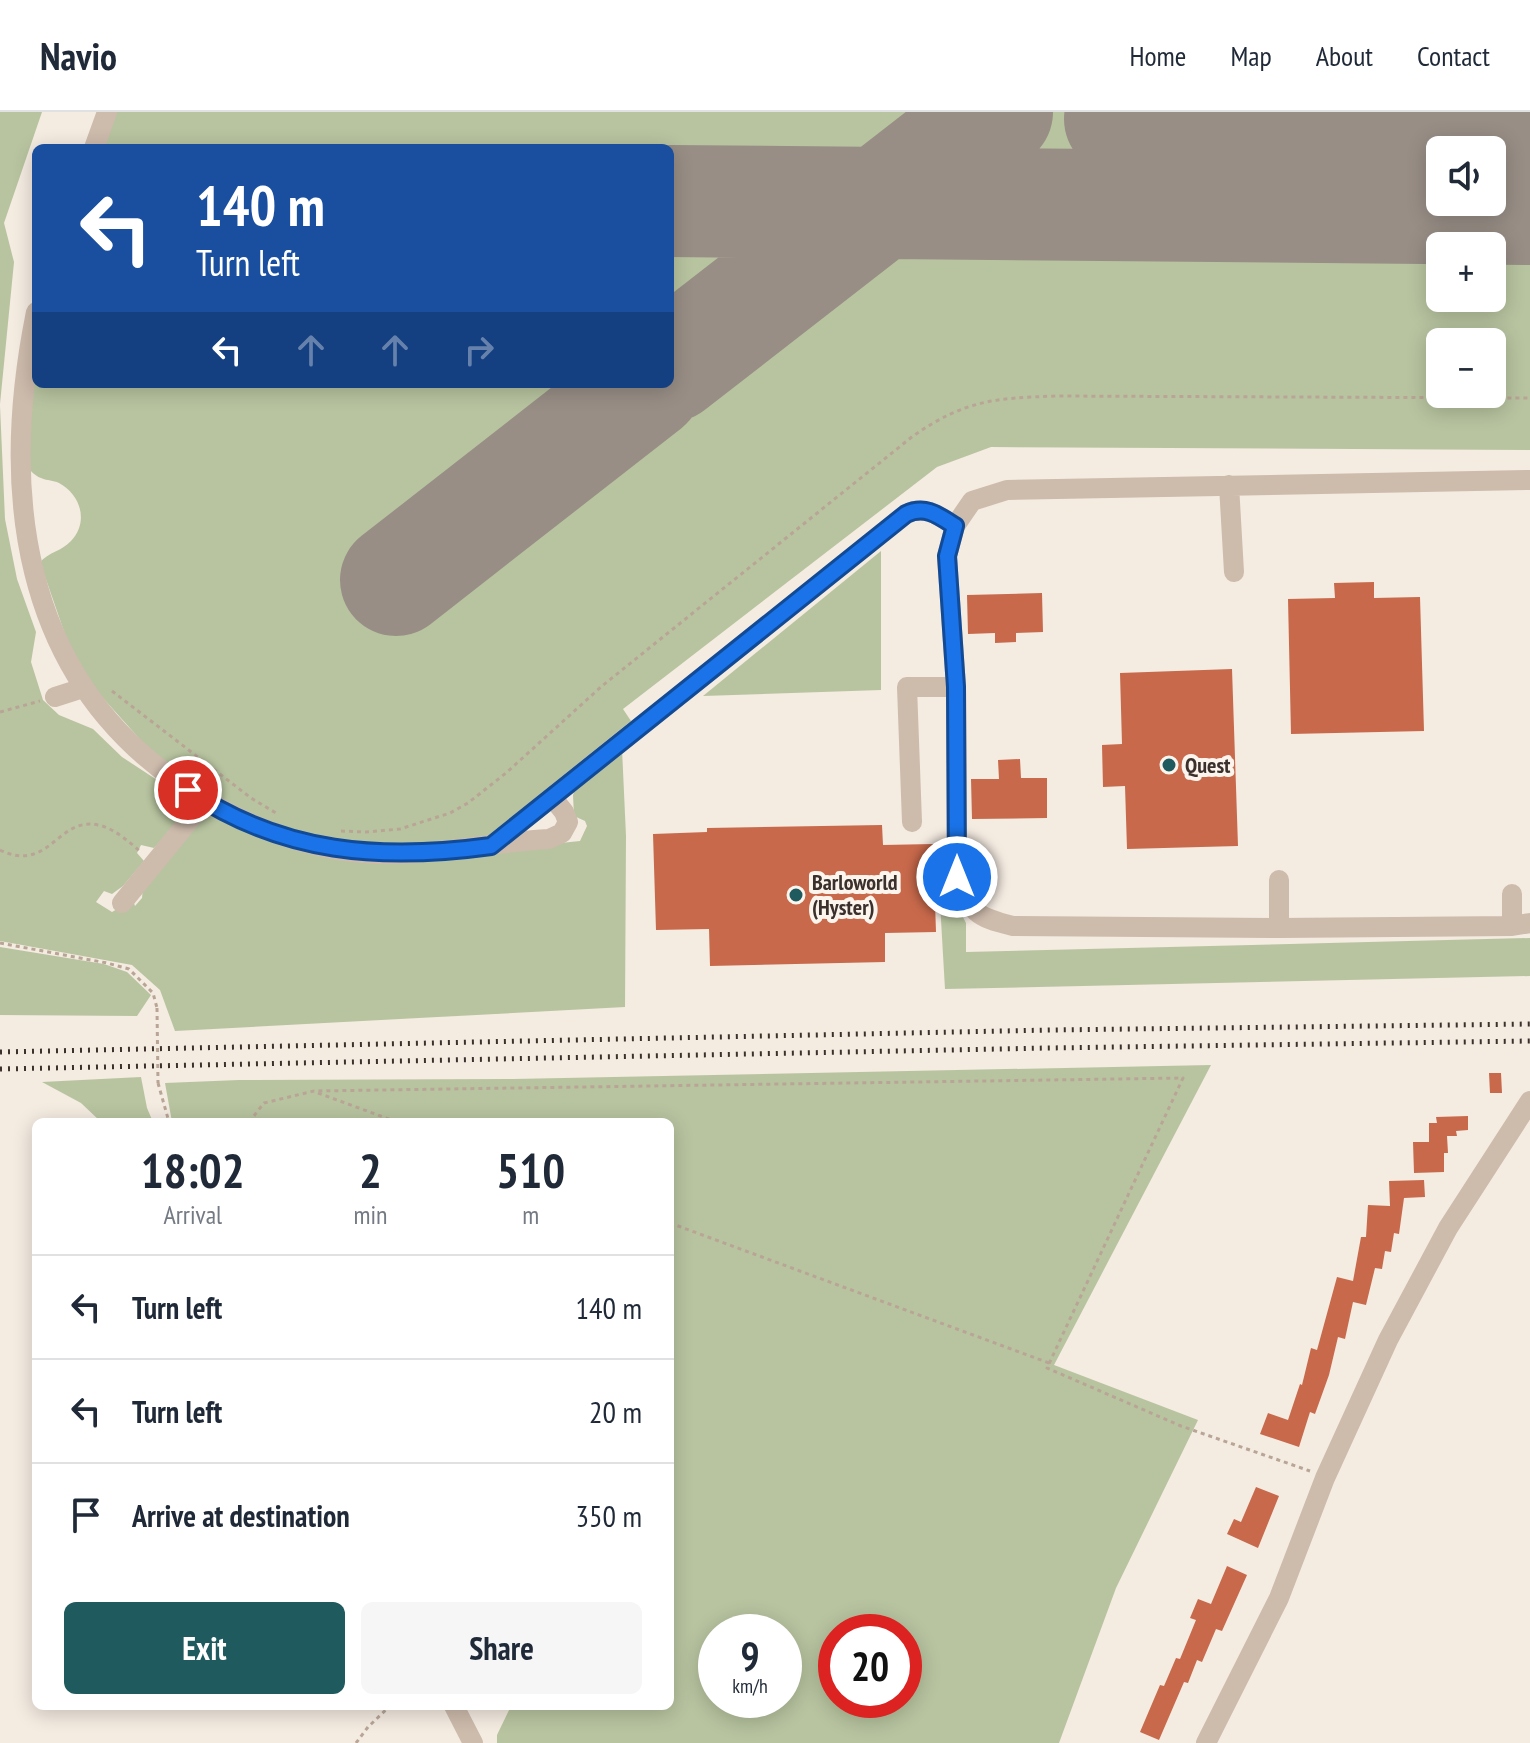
<!DOCTYPE html>
<meta charset="utf-8">
<style>
body{margin:0;font-family:"PT Sans Narrow",sans-serif;background:#f6f6f7;color:#1f2937;height:100vh;display:flex;flex-direction:column;font-size:30px;white-space:nowrap}
*{box-sizing:border-box;margin:0}
p{font-size:26px;color:#747a83}
.icon{flex:none;width:44px;height:44px;fill:none;stroke:currentColor;stroke-width:2;stroke-linecap:round;stroke-linejoin:round}
.map{position:relative;flex:1;overflow:hidden}
.details{position:absolute;left:32px;top:1006px;width:642px;height:592px;display:flex;flex-direction:column;background:#fff;border-radius:12px;box-shadow:0 4px 20px #0003}
.details>*{flex:none}
.banner{position:absolute;left:32px;top:32px;width:642px;height:244px;border-radius:12px;box-shadow:0 4px 20px #0003;background:#1a4fa0;color:#fff;overflow:hidden}
.buttons{position:absolute;left:1426px;top:24px;display:grid;gap:16px}
.buttons a{display:grid;place-items:center;width:80px;height:80px;border-radius:12px;background:#fff;box-shadow:0 4px 20px #0003;font-size:40px}
.speed{position:absolute;left:698px;top:1502px;display:flex;gap:16px;font-size:40px;font-weight:700;text-align:center}
.speed>*{display:grid;place-content:center;width:104px;height:104px;border-radius:50%;background:#fff;box-shadow:0 4px 20px #0003;line-height:1}
.speed small{font-size:20px;font-weight:400}
.speed .limit{border:12px solid #d22;background:#fff;color:#111}
.pin{position:absolute;display:grid;place-items:center;width:68px;height:68px;color:#fff;margin:-34px;border:4px solid #fff;border-radius:50%;box-shadow:0 2px 8px #0007}
.me{position:absolute;width:88px;margin:-44px;rotate:0deg;stroke-linejoin:round;filter:drop-shadow(0 0 6px #0008)}
.turn{display:flex;align-items:center;gap:28px;height:168px;padding:0 32px;font-size:36px}
.turn .icon{width:104px;height:104px;stroke-width:2.5}
.turn b{display:block;font-size:56px;line-height:68px}
.lanes{display:flex;align-items:center;height:76px;padding:0 32px;background:#0003;justify-content:center;gap:40px;direction:ltr}
.lanes .off{opacity:.35}
.eta{display:flex;justify-content:space-evenly;align-items:center;height:136px;text-align:center}
.eta b{font-size:48px;font-weight:700;line-height:56px}
.cta{display:flex;gap:16px;margin-top:auto;padding:16px 32px}
.cta a{flex:1;height:92px;border-radius:12px;background:#1f5a5e;color:#fff;font-size:32px;font-weight:700;line-height:92px;text-align:center}
.cta a+a{background:#f6f6f7;color:#1f2937}
ul{padding:0;list-style:none}
li{display:flex;align-items:center;gap:24px;height:104px;padding:0 32px;border-top:2px solid #e0e1e3}
li div{flex:1}
li b{display:block;font-size:30px}
li em{font-style:normal}
header{display:flex;align-items:center;gap:48px;box-sizing:border-box;height:112px;padding:0 40px;background:#fff;border-bottom:2px solid #e0e1e3}
header strong{font-size:38px}
nav{display:flex;gap:44px;margin-inline-start:auto;font-size:28px}
.map>svg:first-child{display:block}
</style>
<header>
<strong>Navio</strong>
<nav><a>Home</a><a>Map</a><a>About</a><a>Contact</a></nav>
</header>
<div class="map">
<svg width="1530" height="1631" viewBox="0 0 1530 1631">
<rect width="100%" height="100%" fill="#f4ebe1"/>
<path fill="#b8c4a0" fill-rule="evenodd" d="M0,0H42L4,111L14,150L0,292Z
M114,0H1530V338L991,335L937,355L623,597L631,609L484,727L361,736L262,712L163,653L77,557L40,450C49,440 62,439 71,429C89,410 81,383 59,371C53,368 48,369 41,366C34,364 28,355 22,350L36,229V272H670V36H101ZM1440,38H1492V90H1440ZM1440,134H1492V186H1440ZM1440,230H1492V282H1440Z
M0,294L5,407L17,467L36,520L31,550L43,588L59,603L93,617L122,645L183,685L184,703L154,736L141,733L137,741L144,749L123,774L112,782L104,779L96,790L112,800L133,788L135,794L142,786L143,775L193,713L214,702L290,734L495,738L580,729L587,714L585,709L574,704L573,683L576,675L622,637L626,724L625,895L175,919L160,878L132,853L0,829Z
M881,439V578L703,584Z
M938,756L966,811V840L1530,826V864L945,877Z
M0,835L104,852L127,860L151,883L137,904L0,903Z
M1211,953L1054,1253L1198,1308L1116,1476L1059,1631H497V1623L511,1594H670V1010H172L165,971L239,968L513,967ZM716,1520H784V1588H716ZM836,1520H904V1588H836Z
M141,965L147,996L153,1010H101L81,991L42,970Z"/>
<g fill="none" stroke-linecap="round" stroke-linejoin="round">
<path stroke="#988e86" stroke-width="112" d="M1120,7L1530,11
M670,89L1530,97
M670,254L997,0
M396,468L647,272"/>
</g>
<path fill="#c8694b" d="M1374,470V486L1420,485L1424,619L1291,622L1288,487L1335,486L1334,471Z
M1042,481L1043,520L1016,521V530L995,531V521L968,522L967,483Z
M1232,557L1238,734L1127,737L1125,674L1103,675L1102,633L1122,632L1120,561Z
M1020,647L1021,666H1047V706L972,707L971,667H999L998,648Z
M882,713L883,733L933,732L936,820L885,821V850L710,854L709,817L656,818L653,722L707,720V716Z
M1489,961H1501L1502,981H1490Z
M1468,1004V1018L1456,1019L1457,1024H1447L1448,1041H1444V1060L1414,1061L1413,1030H1429V1011H1437L1436,1005Z
M1424,1068L1425,1085L1404,1086L1399,1122L1394,1121L1391,1140L1385,1139L1382,1157L1375,1156L1366,1193L1353,1190L1345,1227L1338,1225L1329,1263L1315,1302L1310,1300L1299,1335L1260,1322L1268,1301L1288,1308L1300,1272L1302,1273L1311,1236L1317,1238L1337,1165L1353,1169L1361,1125H1366L1368,1093L1390,1094L1389,1069Z
M1256,1375L1279,1384L1258,1436L1227,1422L1234,1407L1241,1410Z
M1227,1454L1247,1463L1222,1519L1216,1517L1202,1550L1197,1548L1188,1571L1184,1570L1159,1628L1140,1620L1160,1573L1164,1574L1176,1546L1180,1547L1196,1508L1190,1506L1198,1487L1211,1492Z"/>
<g fill="none" stroke-linecap="round" stroke-linejoin="round">
<path stroke="#b9a596" stroke-width="3" stroke-dasharray="4 4" stroke-linecap="butt" d="M112,579L251,686L276,701
M0,600L40,589
M341,719L366,720L400,717L450,701L468,691L506,661L602,574L913,324C965,288 995,286 1057,284L1530,286
M0,738C49,762 58,704 98,713C114,716 129,730 141,740
M0,831L107,851L129,857L153,881L157,896
M158,971L169,1010
M318,981L397,1010
M249,1010L264,991L314,979L1183,966L1047,1256L1181,1314L1310,1359
M670,1111L1049,1251
M356,1631L368,1615L390,1594"/>
<path stroke="#cdbbac" stroke-width="20" d="M94,36L107,0
M36,200C0,378 20,561 178,670C228,705 283,730 344,739C413,749 480,731 549,727L562,721L568,710L564,700L552,685
M1530,368L1007,378L972,389L955,414L947,444L956,575L957,765C971,800 975,805 1013,814L1279,816L1512,814L1530,811
M1229,373L1234,460
M55,585L83,576
M912,710L907,575H956
M491,734L906,402C925,393 938,403 955,414
M1279,768V816
M1512,782V814
M122,791L205,689
M454,1594L473,1631
M1206,1631L1279,1486L1325,1366L1388,1228L1448,1116L1530,989"/>
<path stroke="#3b302b" stroke-width="5" stroke-dasharray="2 6" stroke-linecap="butt" d="M0,940L1051,918L1530,912
M0,957L1048,936L1530,929"/>
<path stroke="#b9a596" stroke-width="3" stroke-dasharray="4 4" stroke-linecap="butt" d="M157,896L158,971"/>
</g>
<g fill="none" stroke-linecap="round" stroke-linejoin="round">
<g stroke="#114b97" stroke-width="20">
<path id="route" d="M188,678C282,742 382,749 491,734L906,402C925,393 938,403 955,414L947,444L956,575L957,765"/>
</g>
<use href="#route" stroke="#1a73e8" stroke-width="14"/>
</g>
<g fill="#1f5a5e" stroke="#fbf5ee" stroke-width="3">
<circle cx="1169" cy="653" r="8"/>
<circle cx="796" cy="783" r="8"/>
</g>
<g text-anchor="middle" dominant-baseline="central" stroke-width="8" stroke-linejoin="round" paint-order="stroke">
<g font-size="22" font-weight="bold" fill="#3b302b" stroke="#fbf5ee" text-anchor="start">
<text x="1185" y="653">Quest</text>
<text x="812" y="770">Barloworld<tspan x="812" dy="25">(Hyster)</tspan></text>
</g>
</g>
</svg>
<div class="buttons">
<a><svg class="icon" aria-label="sound" viewBox="0 0 24 24"><path d="M4 9h4l5-4v14l-5-4H4zM17 9q2 3 0 6"/></svg></a>
<a>+</a>
<a>−</a>
</div>
<div class="speed"><div>9<small>km/h</small></div><div class="limit">20</div></div>
<div class="pin" style="left:188px;top:678px;background:#d93025"><svg class="icon" aria-label="arrive" viewBox="0 0 24 24"><path d="M6 21V4h12l-3 4 3 4H6"/></svg></div>
<svg class="me" style="left:957px;top:765px" viewBox="-20 -20 40 40"><circle r="17" fill="#1a73e8" stroke="#fff" stroke-width="3"/><path d="M0-11L8 9 0 5-8 9z" fill="#fff"/></svg>
<div class="banner">
<div class="turn"><svg class="icon" aria-label="left" viewBox="0 0 24 24"><path d="M17 20v-9H6M10 6l-5 5 5 5"/></svg><div><b>140 m</b>Turn left</div></div>
<div class="lanes"><svg class="icon" aria-label="left" viewBox="0 0 24 24"><path d="M17 20v-9H6M10 6l-5 5 5 5"/></svg><svg class="icon off" aria-label="ahead" viewBox="0 0 24 24"><path d="M12 20V5M6 11l6-6 6 6"/></svg><svg class="icon off" aria-label="ahead" viewBox="0 0 24 24"><path d="M12 20V5M6 11l6-6 6 6"/></svg><svg class="icon off" aria-label="right" viewBox="0 0 24 24"><path d="M7 20v-9h11M14 6l5 5-5 5"/></svg></div>
</div>
<section class="details">
<div class="eta">
<div><b>18:02</b><p>Arrival</p></div>
<div><b>2</b><p>min</p></div>
<div><b>510</b><p>m</p></div>
</div>
<ul>
<li><svg class="icon" aria-label="left" viewBox="0 0 24 24"><path d="M17 20v-9H6M10 6l-5 5 5 5"/></svg><div><b>Turn left</b></div><em>140 m</em></li>
<li><svg class="icon" aria-label="left" viewBox="0 0 24 24"><path d="M17 20v-9H6M10 6l-5 5 5 5"/></svg><div><b>Turn left</b></div><em>20 m</em></li>
<li><svg class="icon" aria-label="arrive" viewBox="0 0 24 24"><path d="M6 21V4h12l-3 4 3 4H6"/></svg><div><b>Arrive at destination</b></div><em>350 m</em></li>
</ul>
<div class="cta"><a>Exit</a><a>Share</a></div>
</section>
</div>
